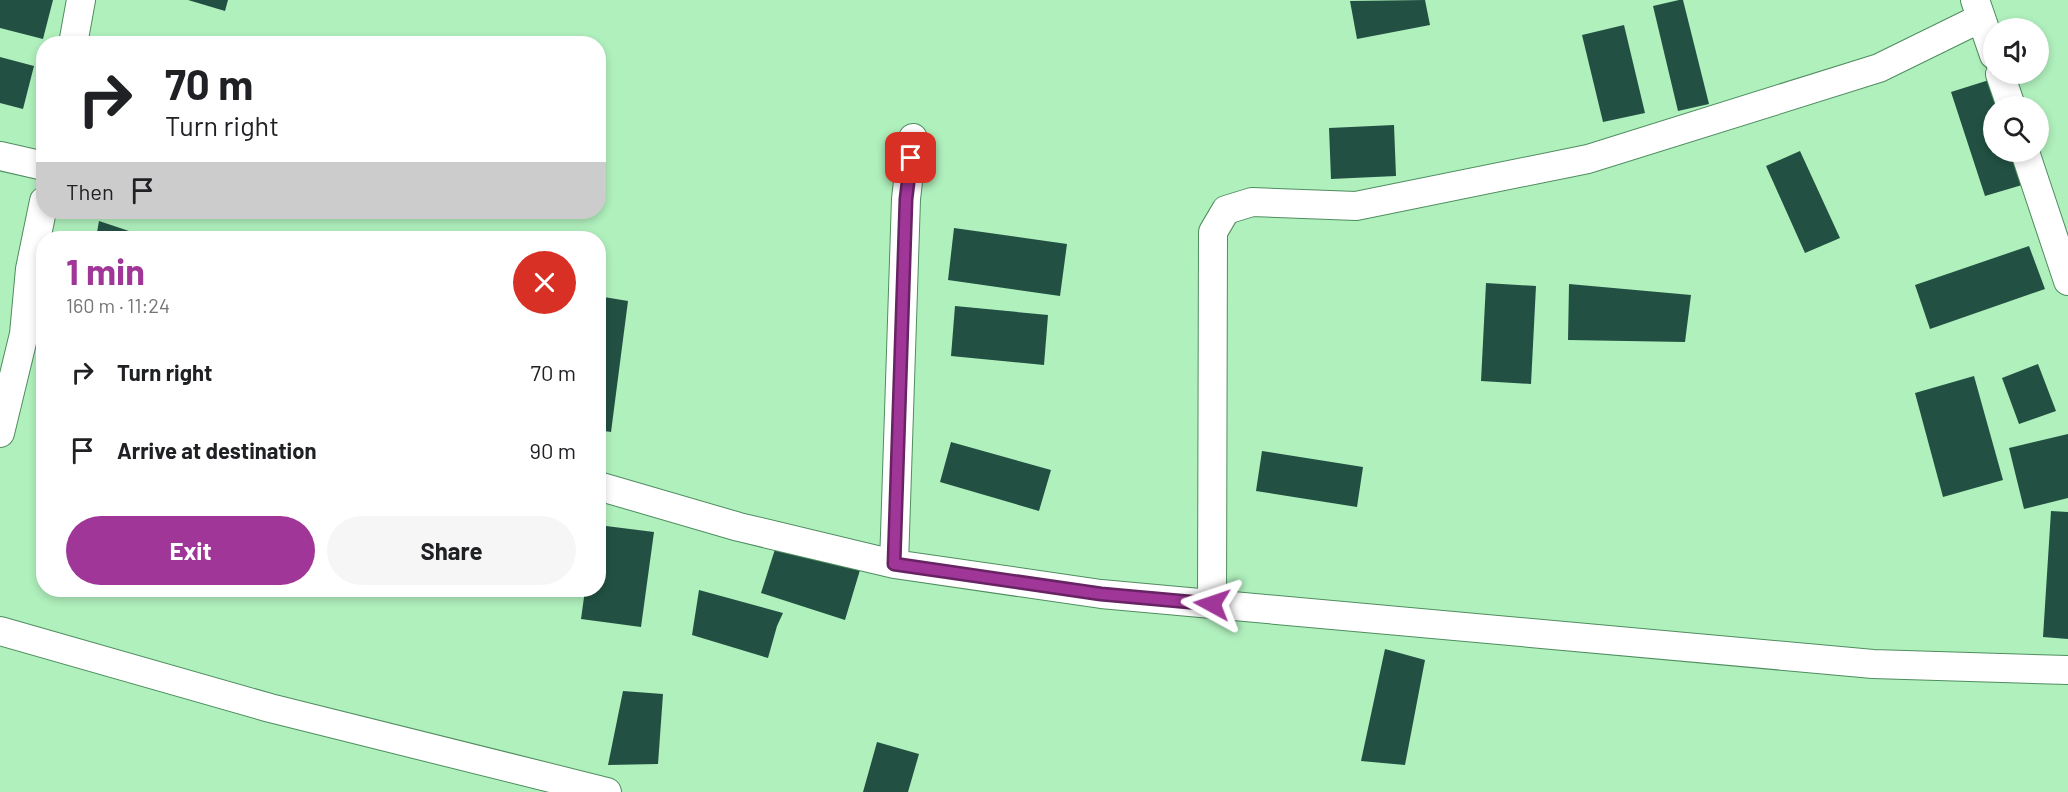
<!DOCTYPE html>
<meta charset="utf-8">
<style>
body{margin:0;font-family:Barlow,sans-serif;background:#f6f6f6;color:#202124;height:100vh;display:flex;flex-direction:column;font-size:22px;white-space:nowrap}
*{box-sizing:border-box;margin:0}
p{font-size:20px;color:#757577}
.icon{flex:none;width:33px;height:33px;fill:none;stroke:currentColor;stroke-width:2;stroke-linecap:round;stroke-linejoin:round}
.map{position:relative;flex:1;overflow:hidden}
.drawer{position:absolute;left:36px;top:231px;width:570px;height:366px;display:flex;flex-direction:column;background:#fff;border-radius:24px;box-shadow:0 3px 9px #0003}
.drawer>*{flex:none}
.guide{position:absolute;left:36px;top:36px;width:570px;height:183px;border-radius:24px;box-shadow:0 3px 9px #0003;background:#fff;color:#202124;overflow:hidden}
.buttons{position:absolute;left:1983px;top:18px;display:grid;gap:12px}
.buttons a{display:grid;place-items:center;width:66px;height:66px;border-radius:50%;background:#fff;box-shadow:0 3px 9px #0003;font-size:30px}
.pin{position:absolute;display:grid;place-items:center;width:51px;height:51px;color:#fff;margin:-26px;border-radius:12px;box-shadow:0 3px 9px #0006}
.me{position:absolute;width:66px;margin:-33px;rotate:275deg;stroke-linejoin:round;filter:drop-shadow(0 0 4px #0008)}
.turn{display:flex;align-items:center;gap:21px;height:126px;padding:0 30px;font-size:27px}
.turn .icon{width:78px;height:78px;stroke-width:2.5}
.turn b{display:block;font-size:42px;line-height:51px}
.then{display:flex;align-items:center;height:57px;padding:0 30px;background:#0003;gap:12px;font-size:22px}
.round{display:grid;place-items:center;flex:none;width:63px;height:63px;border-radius:32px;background:#f6f6f6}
.headline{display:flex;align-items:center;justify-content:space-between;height:102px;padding:0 30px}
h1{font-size:36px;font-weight:700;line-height:45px;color:#9f3698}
.action{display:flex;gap:12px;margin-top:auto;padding:12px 30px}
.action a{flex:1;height:69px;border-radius:36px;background:#9f3698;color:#fff;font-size:24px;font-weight:700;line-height:69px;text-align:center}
.action a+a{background:#f6f6f6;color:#202124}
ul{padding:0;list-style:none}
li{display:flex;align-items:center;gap:18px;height:78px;padding:0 30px}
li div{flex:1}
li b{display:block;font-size:22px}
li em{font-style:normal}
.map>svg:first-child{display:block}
</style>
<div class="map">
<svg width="2068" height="792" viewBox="0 0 2068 792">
<rect width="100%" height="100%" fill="#b0f0bd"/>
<path fill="#225143" d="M0,0H53L43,39L0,28Z
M188,0H228L225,11Z
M1425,0L1430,25L1357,39L1350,1Z
M1679,0H1683L1709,104L1678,111L1653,6Z
M1624,25L1645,113L1603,122L1582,35Z
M0,57L34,66L23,109L0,103Z
M1989,80L1997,106H1994V152H2012L2022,185L1985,196L1951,92Z
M1394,125L1396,176L1331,179L1329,128Z
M1800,151L1840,238L1805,253L1766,166Z
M99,221L150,238H96Z
M954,228L1067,244L1060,296L948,280Z
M2029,246L2045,289L1930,329L1915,285Z
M1486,283L1536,286L1531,384L1481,381Z
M1569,284L1691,295L1685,342L1568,340Z
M598,296L628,301L611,432L598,430Z
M955,306L1048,315L1044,365L951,356Z
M2038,364L2056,411L2019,424L2002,378Z
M1974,376L2003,480L1943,497L1915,393Z
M2068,434V498L2024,509L2009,448Z
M951,442L1051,470L1039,511L940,482Z
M1262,451L1363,467L1357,507L1256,491Z
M2051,511L2068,512V639L2043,637Z
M598,525L654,532L641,627L581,619L585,590H598Z
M777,543L860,570L845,620L761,593Z
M699,590L783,613L777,626L768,658L692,635Z
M1385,649L1425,660L1405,765L1361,761Z
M623,691L663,694L658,764L608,765Z
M877,742L919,754L908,792H863Z"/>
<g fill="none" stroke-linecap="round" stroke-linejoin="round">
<g stroke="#4f8d5f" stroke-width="30">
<path id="street" d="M1975,0L1994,55
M73,44L81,0
M2000,74L2011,106
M2025,152L2068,281
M0,156L44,166
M0,433L24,334L30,269L44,201
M598,486L739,527L894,564L1101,594L1873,664L2068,670
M894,564L906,199L913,138
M1212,604L1213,232L1226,210L1252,202L1356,206L1588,159L1879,68L1981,18
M0,631L270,708L607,792"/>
</g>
<use href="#street" stroke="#fff" stroke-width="28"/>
</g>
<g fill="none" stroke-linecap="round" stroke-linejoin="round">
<g stroke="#672363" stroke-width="15">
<path id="route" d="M911,158L906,199L894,564L1101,594L1212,604"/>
</g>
<use href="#route" stroke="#9f3698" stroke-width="10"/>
</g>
</svg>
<div class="buttons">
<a><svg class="icon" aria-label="sound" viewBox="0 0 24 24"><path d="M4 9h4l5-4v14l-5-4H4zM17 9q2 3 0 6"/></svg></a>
<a><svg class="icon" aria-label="search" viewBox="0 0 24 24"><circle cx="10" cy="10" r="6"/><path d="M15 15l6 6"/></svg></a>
</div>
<div class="pin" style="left:911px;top:158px;background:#d93025"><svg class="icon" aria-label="arrive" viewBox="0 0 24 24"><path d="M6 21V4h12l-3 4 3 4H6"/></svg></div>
<svg class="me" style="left:1212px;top:604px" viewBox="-20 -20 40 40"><path d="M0-17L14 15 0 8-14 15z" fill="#9f3698" stroke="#fff" stroke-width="4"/></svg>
<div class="guide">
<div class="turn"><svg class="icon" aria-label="right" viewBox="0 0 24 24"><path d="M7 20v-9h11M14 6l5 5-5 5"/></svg><div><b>70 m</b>Turn right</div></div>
<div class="then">Then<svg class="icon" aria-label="arrive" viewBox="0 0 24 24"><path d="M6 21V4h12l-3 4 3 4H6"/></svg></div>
</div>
<section class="drawer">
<div class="headline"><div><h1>1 min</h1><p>160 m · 11:24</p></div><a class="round" style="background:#d93025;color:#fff"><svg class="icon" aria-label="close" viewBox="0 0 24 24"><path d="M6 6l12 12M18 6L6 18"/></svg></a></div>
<ul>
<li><svg class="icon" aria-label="right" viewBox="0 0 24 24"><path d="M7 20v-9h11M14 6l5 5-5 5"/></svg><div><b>Turn right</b></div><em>70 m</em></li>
<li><svg class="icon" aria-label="arrive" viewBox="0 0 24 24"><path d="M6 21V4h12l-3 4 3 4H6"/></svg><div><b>Arrive at destination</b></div><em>90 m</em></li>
</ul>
<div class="action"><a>Exit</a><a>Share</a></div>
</section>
</div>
